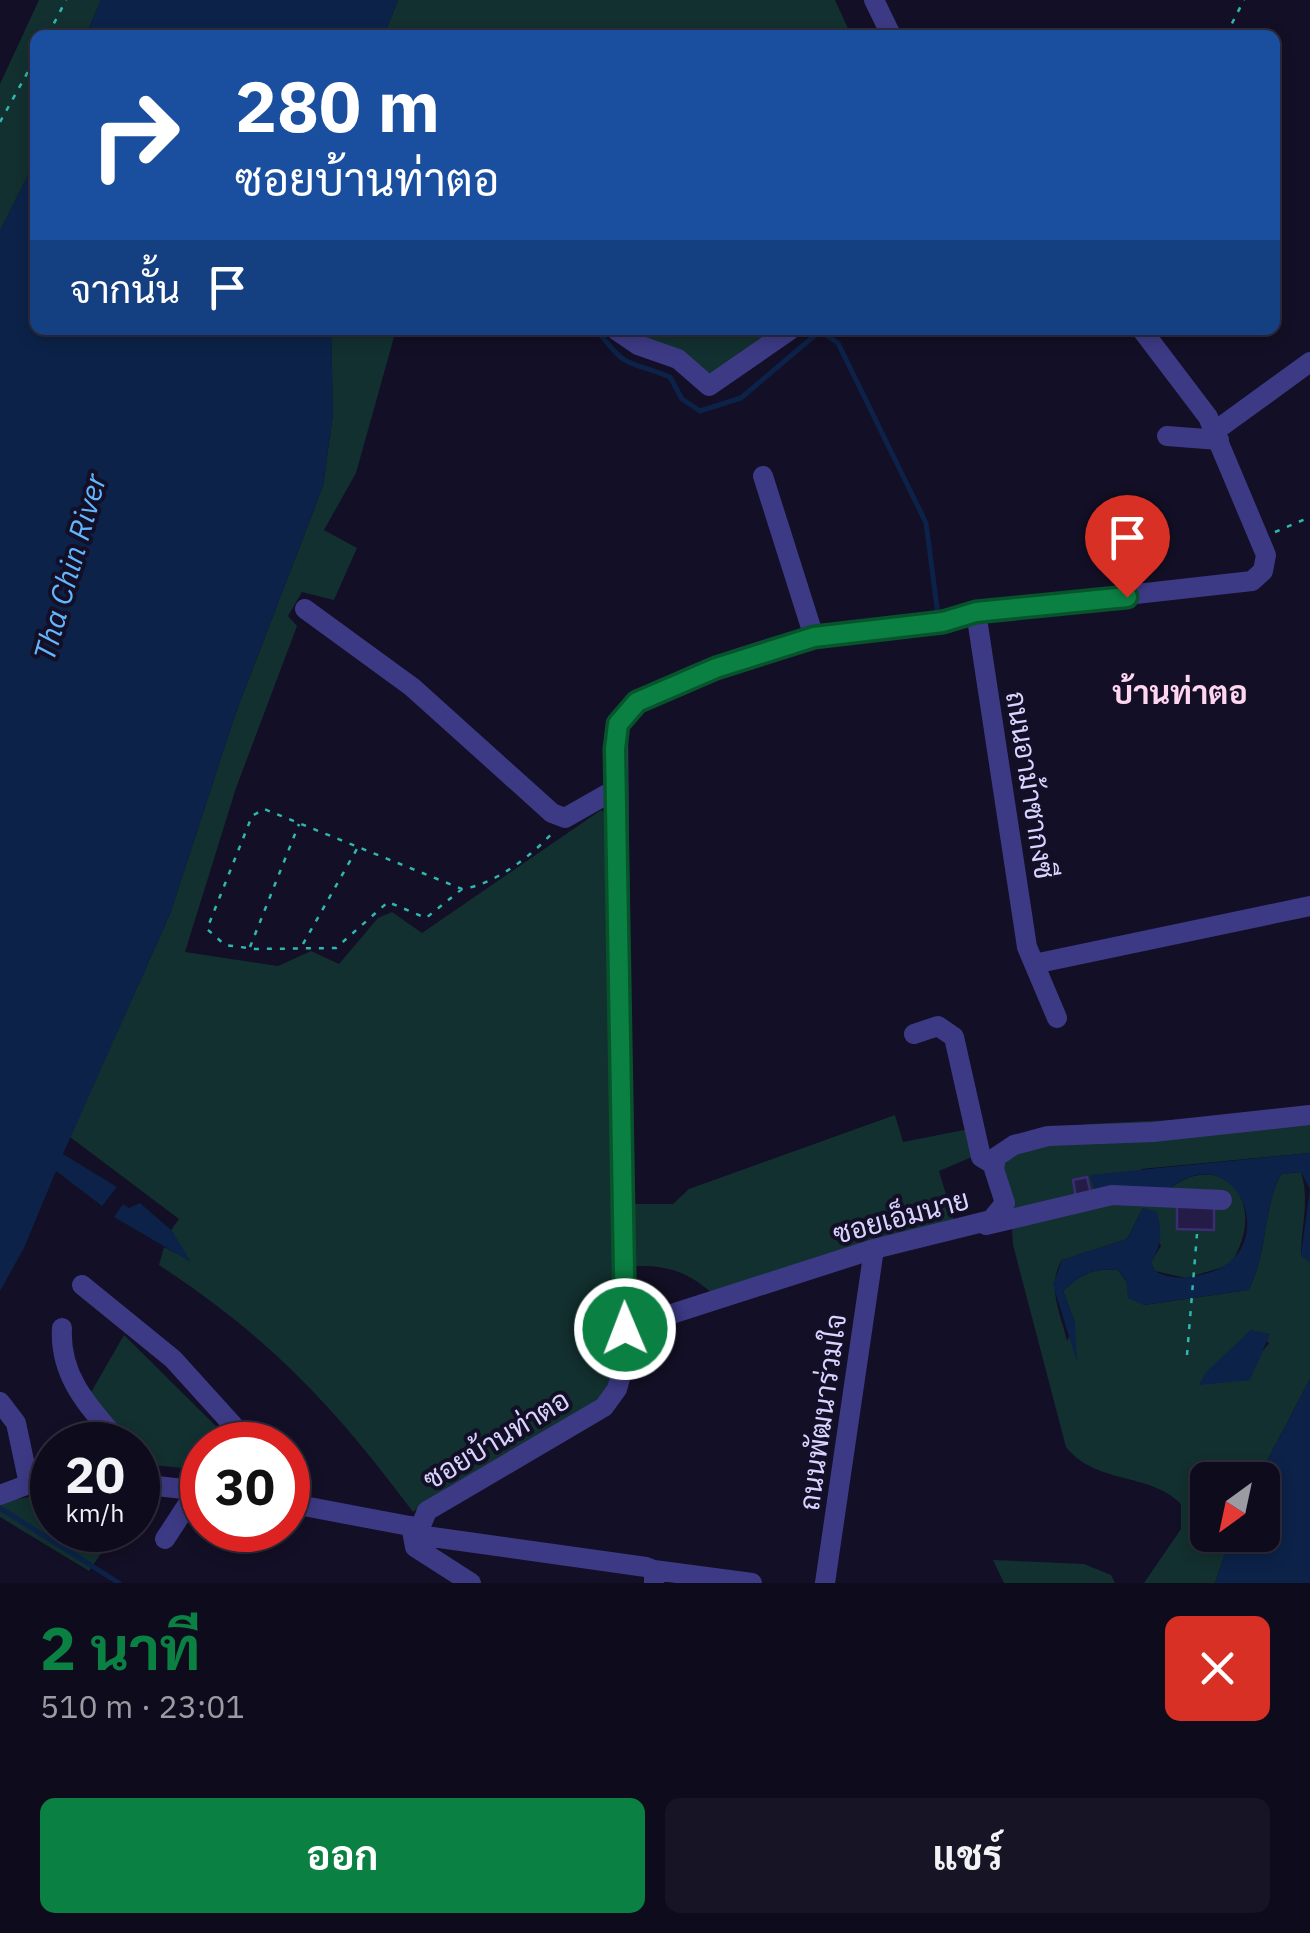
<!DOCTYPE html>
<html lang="th">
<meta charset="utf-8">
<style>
body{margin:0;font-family:"IBM Plex Sans",Sarabun,sans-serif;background:#171425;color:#f1f3f6;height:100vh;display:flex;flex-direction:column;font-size:38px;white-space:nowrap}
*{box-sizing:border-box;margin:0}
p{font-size:32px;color:#9b9ba3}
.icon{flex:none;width:55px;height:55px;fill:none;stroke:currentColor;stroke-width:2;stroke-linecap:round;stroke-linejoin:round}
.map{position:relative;height:1583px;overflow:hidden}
.drawer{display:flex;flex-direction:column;background:#0e0b1c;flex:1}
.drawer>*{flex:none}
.top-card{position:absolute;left:30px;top:30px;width:1250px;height:305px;border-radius:15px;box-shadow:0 5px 15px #0003,0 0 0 2px #2e2b3b;background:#1a4fa0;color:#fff;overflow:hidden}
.needle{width:65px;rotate:213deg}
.controls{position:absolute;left:1190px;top:1462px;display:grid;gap:20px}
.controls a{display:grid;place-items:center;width:90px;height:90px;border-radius:15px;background:#0e0b1c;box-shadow:0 5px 15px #0003,0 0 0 2px #2e2b3b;font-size:50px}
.speed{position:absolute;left:30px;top:1422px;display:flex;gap:20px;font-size:50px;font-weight:700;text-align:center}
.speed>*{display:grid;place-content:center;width:130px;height:130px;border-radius:50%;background:#0e0b1c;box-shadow:0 5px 15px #0003,0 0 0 2px #2e2b3b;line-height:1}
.speed small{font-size:25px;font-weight:400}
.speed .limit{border:15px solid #d22;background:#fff;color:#111}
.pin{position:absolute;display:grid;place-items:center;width:85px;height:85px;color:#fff;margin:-102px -42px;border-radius:50% 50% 50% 0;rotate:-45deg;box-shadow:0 0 10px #0007}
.pin .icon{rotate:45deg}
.me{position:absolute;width:110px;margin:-55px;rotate:359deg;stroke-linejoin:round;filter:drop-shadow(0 0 8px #0008)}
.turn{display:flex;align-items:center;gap:35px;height:210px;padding:0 40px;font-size:45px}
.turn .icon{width:130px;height:130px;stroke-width:2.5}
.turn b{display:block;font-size:70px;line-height:85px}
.then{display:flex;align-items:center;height:95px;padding:0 40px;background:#0003;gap:20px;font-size:38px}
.round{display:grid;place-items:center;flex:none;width:105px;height:105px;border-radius:15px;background:#171425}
.headline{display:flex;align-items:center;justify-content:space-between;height:170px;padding:0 40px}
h1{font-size:60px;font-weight:700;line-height:75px;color:#0b8043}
.action{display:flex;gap:20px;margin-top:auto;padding:20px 40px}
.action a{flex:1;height:115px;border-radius:15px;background:#0b8043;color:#fff;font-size:40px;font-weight:700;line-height:115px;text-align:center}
.action a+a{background:#171425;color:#f1f3f6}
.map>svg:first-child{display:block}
</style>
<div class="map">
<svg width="1310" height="1583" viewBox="0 0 1310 1583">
<rect width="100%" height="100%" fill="#130f26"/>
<path fill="#12302f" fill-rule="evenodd" d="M39,0H101L86,35H35V161L0,231V84Z
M398,0H835L851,35H384Z
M331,330H396L356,473L324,530L357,548L334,600L302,592L288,616L297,626L236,788L185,952L278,966L311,951L339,964L378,918L392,912L422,933L601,810L610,818L618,1376L586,1413L448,1487L413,1512C334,1406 270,1338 159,1265L164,1247L189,1260L171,1230L179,1219L70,1137L170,914L235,715L323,486L333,414Z
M630,330H775L709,379L696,365Z
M1310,1113V1153L1141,1169L1166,1192C1217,1146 1273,1198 1230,1265L1186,1278L1155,1271L1151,1262L1161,1246L1143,1208L1127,1239L1062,1260C1046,1285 1061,1315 1067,1341L1075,1322L1063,1291C1080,1275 1094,1267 1118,1270L1144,1305L1248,1290C1268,1255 1262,1210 1281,1174L1301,1172C1310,1201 1301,1225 1301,1255L1310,1262V1379L1257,1480H1208V1535H1231L1215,1583H1144L1181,1529V1504C1150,1472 1096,1485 1066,1447L1013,1245L1010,1194L989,1155L1088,1124ZM1251,1330L1269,1343L1254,1362L1250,1380L1227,1381L1237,1344Z
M895,1115L903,1142L969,1129L972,1157L939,1171L954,1221L713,1294C688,1272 668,1265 635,1266L630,1204H673L689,1189Z
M124,1335L235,1445H202V1470L142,1464L138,1445H127L90,1394Z
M52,1493V1530H117L89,1571L0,1517V1502Z
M993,1560L1084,1564L1111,1575L1115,1583H1004Z"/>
<path fill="#0c2248" d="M101,0H398L384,35H86Z
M35,161V330H331L333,414L323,486L235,715L170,914L63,1154L117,1187L102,1206L56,1171L24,1248L0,1291V231Z
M1310,1153V1262L1301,1255L1310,1189L1301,1172L1281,1174C1262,1210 1268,1255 1248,1290L1144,1305L1128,1298L1126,1280L1118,1270C1094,1267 1080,1275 1063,1291L1075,1322L1077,1362L1053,1285L1062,1260L1127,1239L1143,1208L1157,1212C1162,1232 1162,1245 1151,1262L1155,1271C1169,1279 1185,1279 1200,1275C1290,1257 1236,1128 1166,1192L1095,1191L1089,1175Z
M140,1203L171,1230L191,1262L114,1217L123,1204L129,1208Z
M1251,1330L1270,1334L1250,1380L1199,1385L1206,1372Z
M1310,1379V1583H1215L1231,1535H1262V1480H1257Z"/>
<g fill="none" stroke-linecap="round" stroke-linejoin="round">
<path stroke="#0c2248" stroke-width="5" d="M597,330C630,373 625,358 670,377L682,399L700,411L741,398L820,331L838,343L926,523L938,615
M0,1508L119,1583"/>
</g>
<path fill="#241b47" stroke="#3b2d73" stroke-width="2.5" d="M1087,1177L1091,1195L1076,1198L1073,1180Z
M1177,1205L1214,1206V1230L1177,1229Z"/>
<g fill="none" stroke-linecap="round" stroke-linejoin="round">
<path stroke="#2fb8b0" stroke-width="2.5" stroke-dasharray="5 8" stroke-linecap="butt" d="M48,35L66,0
M1226,35L1244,0
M0,122L35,59
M1275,532L1310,517
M462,889L426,918L388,902L336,948L255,949L225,945L207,929L252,816L264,809L462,889C494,885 533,855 554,831
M303,944L358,847
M250,947L299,824
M1187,1355L1197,1234"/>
<path stroke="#3d3a85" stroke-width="20" d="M874,0L891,35
M616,330L638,345L678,359L709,386L790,330
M1215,431L1310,362
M1167,436L1219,440
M763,476L814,637
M305,609L412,687L552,813L565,818L616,789
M976,612L1027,947L1057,1018
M1034,964L1310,906
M914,1034L938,1026L954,1037L981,1157L994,1165
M986,1225L1112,1195L1222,1200
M82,1285L173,1359L251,1445
M62,1328C59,1378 91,1409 122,1445
M625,1329L874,1249L991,1220L1005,1203L994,1169L996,1157L1014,1145L1048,1136L1153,1132L1310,1115
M0,1402L16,1423L29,1484
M138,1484L202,1491
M0,1495L29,1484L52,1481
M288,1503L420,1528
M411,1526L415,1547L471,1583
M165,1539L197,1490
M654,1570L752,1583
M654,1583V1570L646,1567L425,1536L420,1528L427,1511L604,1407L617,1389L623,1368L618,724C640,686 773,644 818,637C871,628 924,626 976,612L1252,581L1263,571L1266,555L1208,417L1142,330
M825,1583L874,1249"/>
</g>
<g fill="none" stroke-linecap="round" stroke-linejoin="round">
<g stroke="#07532c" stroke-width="25">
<path id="route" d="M625,1329L615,749L618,724L637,702L716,668L814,637L943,622L976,612L1127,597"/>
</g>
<use href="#route" stroke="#0b8043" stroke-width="18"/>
</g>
<g text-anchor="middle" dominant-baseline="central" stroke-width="8" stroke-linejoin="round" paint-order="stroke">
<g font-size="28" fill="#d9d4ff" stroke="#130f26">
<text transform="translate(1031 785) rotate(81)">ถนนอาม้าซากงซี</text>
<text transform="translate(901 1216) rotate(-15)">ซอยเอ็มนาย</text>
<text transform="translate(822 1412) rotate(-82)">ถนนพัฒนาร่วมใจ</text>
<text transform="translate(496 1439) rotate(-31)">ซอยบ้านท่าตอ</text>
</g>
<g font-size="30" font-style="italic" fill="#62b6ff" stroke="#130f26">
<text transform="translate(69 567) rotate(-74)">Tha Chin River</text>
</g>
<g font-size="32" font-weight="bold" fill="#ffd6f0" stroke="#130f26">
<text x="1180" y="692">บ้านท่าตอ</text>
</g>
</g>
</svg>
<div class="controls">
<a><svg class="needle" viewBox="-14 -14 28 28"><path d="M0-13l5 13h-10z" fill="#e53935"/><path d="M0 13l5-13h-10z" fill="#9b9ba3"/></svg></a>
</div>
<div class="speed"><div>20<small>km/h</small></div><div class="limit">30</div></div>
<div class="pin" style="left:1127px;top:597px;background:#d93025"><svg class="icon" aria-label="arrive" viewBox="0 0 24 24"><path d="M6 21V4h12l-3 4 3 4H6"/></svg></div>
<svg class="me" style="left:625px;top:1329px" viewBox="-20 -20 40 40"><circle r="17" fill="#0b8043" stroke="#fff" stroke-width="3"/><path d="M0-11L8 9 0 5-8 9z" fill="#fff"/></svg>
<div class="top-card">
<div class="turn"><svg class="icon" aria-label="right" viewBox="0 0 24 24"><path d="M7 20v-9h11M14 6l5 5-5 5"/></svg><div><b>280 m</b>ซอยบ้านท่าตอ</div></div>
<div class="then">จากนั้น<svg class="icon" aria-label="arrive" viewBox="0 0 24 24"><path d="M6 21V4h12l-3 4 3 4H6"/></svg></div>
</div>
</div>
<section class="drawer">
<div class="headline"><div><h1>2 นาที</h1><p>510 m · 23:01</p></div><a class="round" style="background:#d93025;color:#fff"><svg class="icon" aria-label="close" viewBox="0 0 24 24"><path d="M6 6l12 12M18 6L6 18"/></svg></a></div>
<div class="action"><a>ออก</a><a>แชร์</a></div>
</section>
